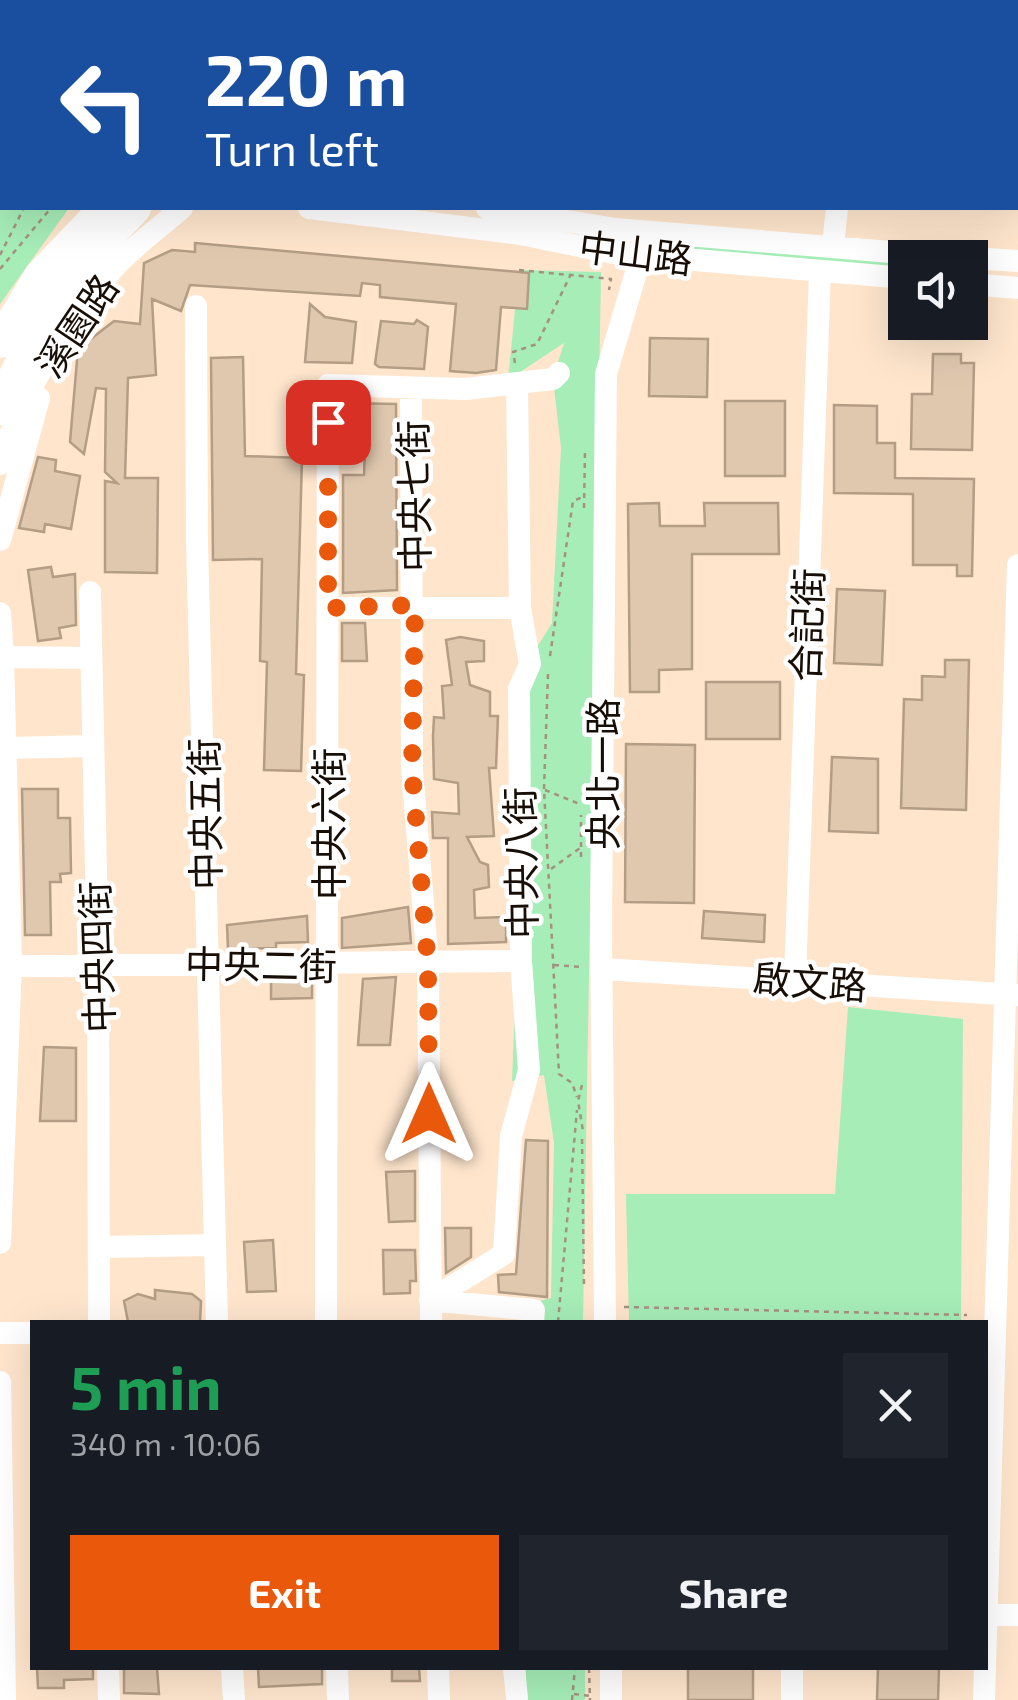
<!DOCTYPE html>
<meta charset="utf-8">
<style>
body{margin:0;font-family:"Exo 2","Noto Sans TC",sans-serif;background:#20242c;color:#f1f3f6;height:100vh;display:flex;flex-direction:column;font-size:38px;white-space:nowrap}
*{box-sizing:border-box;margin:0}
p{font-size:32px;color:#9ea1a6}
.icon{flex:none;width:55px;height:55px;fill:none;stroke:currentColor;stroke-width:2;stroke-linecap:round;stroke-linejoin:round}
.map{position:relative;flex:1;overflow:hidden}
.details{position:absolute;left:30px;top:1320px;width:958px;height:350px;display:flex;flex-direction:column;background:#171b24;border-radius:0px;box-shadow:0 10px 40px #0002}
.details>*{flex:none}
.guide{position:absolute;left:0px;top:0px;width:1020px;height:210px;box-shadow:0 10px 40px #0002;background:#1a4fa0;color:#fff;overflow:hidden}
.controls{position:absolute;left:888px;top:240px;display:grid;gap:20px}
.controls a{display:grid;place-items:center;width:100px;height:100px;border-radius:0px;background:#171b24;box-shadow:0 10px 40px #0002;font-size:50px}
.pin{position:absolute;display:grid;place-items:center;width:85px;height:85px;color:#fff;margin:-42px;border-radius:20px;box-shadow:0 5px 15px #0006}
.me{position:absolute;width:110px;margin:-55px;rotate:0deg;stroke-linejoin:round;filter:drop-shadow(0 0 8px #0008)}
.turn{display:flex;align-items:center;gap:35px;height:210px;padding:0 40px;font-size:45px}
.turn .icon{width:130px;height:130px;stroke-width:2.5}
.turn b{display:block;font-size:70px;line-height:85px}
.round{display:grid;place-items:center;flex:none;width:105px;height:105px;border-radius:0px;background:#20242c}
.summary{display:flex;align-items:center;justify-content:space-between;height:170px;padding:0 40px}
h1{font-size:60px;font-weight:700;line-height:75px;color:#1e9e55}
.action{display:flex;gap:20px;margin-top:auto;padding:20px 40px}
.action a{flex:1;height:115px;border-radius:0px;background:#ea580c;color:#fff;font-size:40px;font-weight:700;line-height:115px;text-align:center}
.action a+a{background:#20242c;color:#f1f3f6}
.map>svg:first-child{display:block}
</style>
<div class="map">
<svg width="1018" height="1700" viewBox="0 0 1018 1700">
<rect width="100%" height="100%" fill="#fee5cc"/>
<path fill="#a6edb8" d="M0,0H265L2,2V208H69L0,304Z
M690,242L905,260V272L689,254Z
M519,270L601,272L583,1322H540L539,1301L551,1298L554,1143L544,1075L512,1081L518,939L511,689L552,623L561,448L553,379L564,343L508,380Z
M848,1007L963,1019L961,1322H629L626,1194H835Z
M526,1668H585V1700H526Z"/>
<path fill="#e0c8af" stroke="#b39d85" stroke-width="2.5" d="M195,243L529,273L527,309L501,307L496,370L476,373L450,371L456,304L380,297V285L362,283L360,296L190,285L181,311L152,299L156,375L128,378L125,478H158L157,573L105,572V481L117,483L105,472L106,389L96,388L84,454L70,442L78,349L114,321L140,324L144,263L172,250L195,252Z
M310,304L325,317L356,322L352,363L305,362Z
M417,320L428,327L424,369L379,367L375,364L381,321L414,324Z
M650,338L708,339L707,397L649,396Z
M933,354H961V363H974L972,450L911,449L912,394H932Z
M243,357L245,456L302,458L296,674L304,675L301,771L264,770L267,662L260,661L262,559L213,560L211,358Z
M725,401H785V476H725Z
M343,403L396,404L397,590L343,593V475H364L365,448L352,449V438L343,439Z
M834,405L877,406V443H895V478L974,479L972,576H957V565H913V494L834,493Z
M38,457L56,460L55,471L80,476L71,529L45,524L44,532L19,528Z
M659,503L660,526H705L704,503H778L779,554H692V669L659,670V692H630L628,504Z
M51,567L53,577L75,574L76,625L59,628L61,638L38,641L28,570Z
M837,589L885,591L882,665L834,663Z
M342,623H365L367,661H342Z
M460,637L484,641V661L466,662L470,685L490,692V716H498L496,768H489L494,836L467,837L480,862L488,865L489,887L474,890L475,918L506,917V942L448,944V838H433L432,812L459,814L458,783L434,779L433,736L434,717L444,718L442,686L452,685L446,640Z
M945,660H969L966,810L901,808L904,699L922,700V676L945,677Z
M706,682H780V739H706Z
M626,744L695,745L694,903L625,902Z
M832,757L878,759V833L829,831Z
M22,789H58V818H70L71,873L60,874L61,882H50L51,935H25Z
M408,907L411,943L342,948V918Z
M704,911L765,915L764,942L702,938Z
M307,916L308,942L276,943V948L228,949L227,925Z
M396,977L390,1045H358L363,979Z
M271,978H312V998L271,999Z
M44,1047L76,1048V1121H40Z
M526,1140L548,1141L547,1297L499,1292L498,1275L516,1274Z
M415,1171V1221L389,1222L386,1172Z
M445,1228H471V1257L446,1273Z
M273,1240L276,1291L247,1292L244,1242Z
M383,1250H415L416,1281H410V1293L384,1294Z
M155,1290L192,1294L201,1301L200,1322H128L124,1301L138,1294L155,1299Z
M37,1668H93V1679L64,1680V1688H38Z
M124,1668H157L159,1694L124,1693Z
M258,1668H322V1684L259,1687Z
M392,1668H419L420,1681H392Z
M688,1668H753V1700H688Z
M878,1668H939L938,1700H877Z"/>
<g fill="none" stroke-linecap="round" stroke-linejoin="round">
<path stroke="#a4927f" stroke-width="2.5" stroke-dasharray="5 5" stroke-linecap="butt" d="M177,0L178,2
M14,2L16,0
M79,2L80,0
M208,2L210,0
M218,2L220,0
M0,25L2,21
M0,255L24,208
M0,269L51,208
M519,270L611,279L609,290
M515,363L513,352L537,344L570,276
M584,508L585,451
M550,656L573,501L583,497
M548,674L544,789L559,1074L572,1083L577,1097
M545,790L582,805
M581,857V815
M551,869L580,848
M554,965L581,967
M582,1085L578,1101L583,1131
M582,1139L584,1286
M624,1307L967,1315
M558,1322L577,1110
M589,1668L590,1700
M574,1694L590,1696
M572,1700L575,1668"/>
<path stroke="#fff" stroke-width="22" d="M416,0L420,2
M858,2L859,0
M309,208L520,234L614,253L905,278
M487,208L616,229L963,258
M833,246L837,208
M970,258L1018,261
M970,284L1018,288
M196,306L197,543L217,1322
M411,388L412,769L428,965L431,1322
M0,464C20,395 66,324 112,270C132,247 159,228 182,208
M0,540L39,398
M90,592L98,962L99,1322
M328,608H520
M0,613L3,657
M5,748L93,746
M0,966L521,961
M603,969L1018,995
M795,979L820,271
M0,1243L11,965L3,657L90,658
M100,1247L215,1245
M430,1300L504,1254L511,1136L529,1070L521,961L519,689L530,664L520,608L517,385
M430,1300L534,1310L533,1322
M326,1322L328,385L466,389L553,379L559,373
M605,1322L601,930L606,374L648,232
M0,1333H32
M0,1382L5,1700
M985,1615H1018
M108,1668L109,1700
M232,1668L234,1700
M337,1668L338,1700
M438,1668L439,1700
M514,1668L517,1698
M611,1668V1700
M792,1700V1668
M984,1700L1018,565"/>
<path stroke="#fff" stroke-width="32" d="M279,2L282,0
M333,2L335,0
M361,2L363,0
M0,342L40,276L105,208
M0,409C31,332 77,267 135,208"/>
</g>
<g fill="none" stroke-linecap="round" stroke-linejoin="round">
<path stroke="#ea580c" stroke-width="18" stroke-dasharray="0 32.4" d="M328,422V608L415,605L412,769L428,965L429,1114"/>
</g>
<g text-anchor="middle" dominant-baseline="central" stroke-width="9" stroke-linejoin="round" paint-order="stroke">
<g font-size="38" fill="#170f07" stroke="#fff">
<text transform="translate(636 252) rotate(7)">中山路</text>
<text transform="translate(76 325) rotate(-56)">溪園路</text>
<text transform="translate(413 496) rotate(-91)">中央七街</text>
<text transform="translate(806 625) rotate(-88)">合記街</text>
<text transform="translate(602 774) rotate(-90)">央北一路</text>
<text transform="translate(204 814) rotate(-91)">中央五街</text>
<text transform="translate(328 824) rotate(-90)">中央六街</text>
<text transform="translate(520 863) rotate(-91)">中央八街</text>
<text transform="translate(96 957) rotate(-92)">中央四街</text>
<text transform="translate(261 964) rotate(1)">中央二街</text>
<text transform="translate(810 981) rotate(4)">啟文路</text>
</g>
</g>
</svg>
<div class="controls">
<a><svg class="icon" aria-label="sound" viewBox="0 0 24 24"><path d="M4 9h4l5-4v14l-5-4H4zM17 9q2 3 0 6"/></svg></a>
</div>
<div class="pin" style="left:328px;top:422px;background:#d93025"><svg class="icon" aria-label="arrive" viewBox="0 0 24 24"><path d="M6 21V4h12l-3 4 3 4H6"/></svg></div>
<svg class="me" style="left:429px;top:1114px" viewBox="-20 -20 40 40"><path d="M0-17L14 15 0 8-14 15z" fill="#ea580c" stroke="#fff" stroke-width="4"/></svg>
<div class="guide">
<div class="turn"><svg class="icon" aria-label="left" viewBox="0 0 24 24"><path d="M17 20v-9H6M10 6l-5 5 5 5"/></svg><div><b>220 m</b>Turn left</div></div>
</div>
<section class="details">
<div class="summary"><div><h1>5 min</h1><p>340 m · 10:06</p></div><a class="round"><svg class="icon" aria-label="close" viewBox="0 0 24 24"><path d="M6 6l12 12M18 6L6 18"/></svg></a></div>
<div class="action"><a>Exit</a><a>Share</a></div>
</section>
</div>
